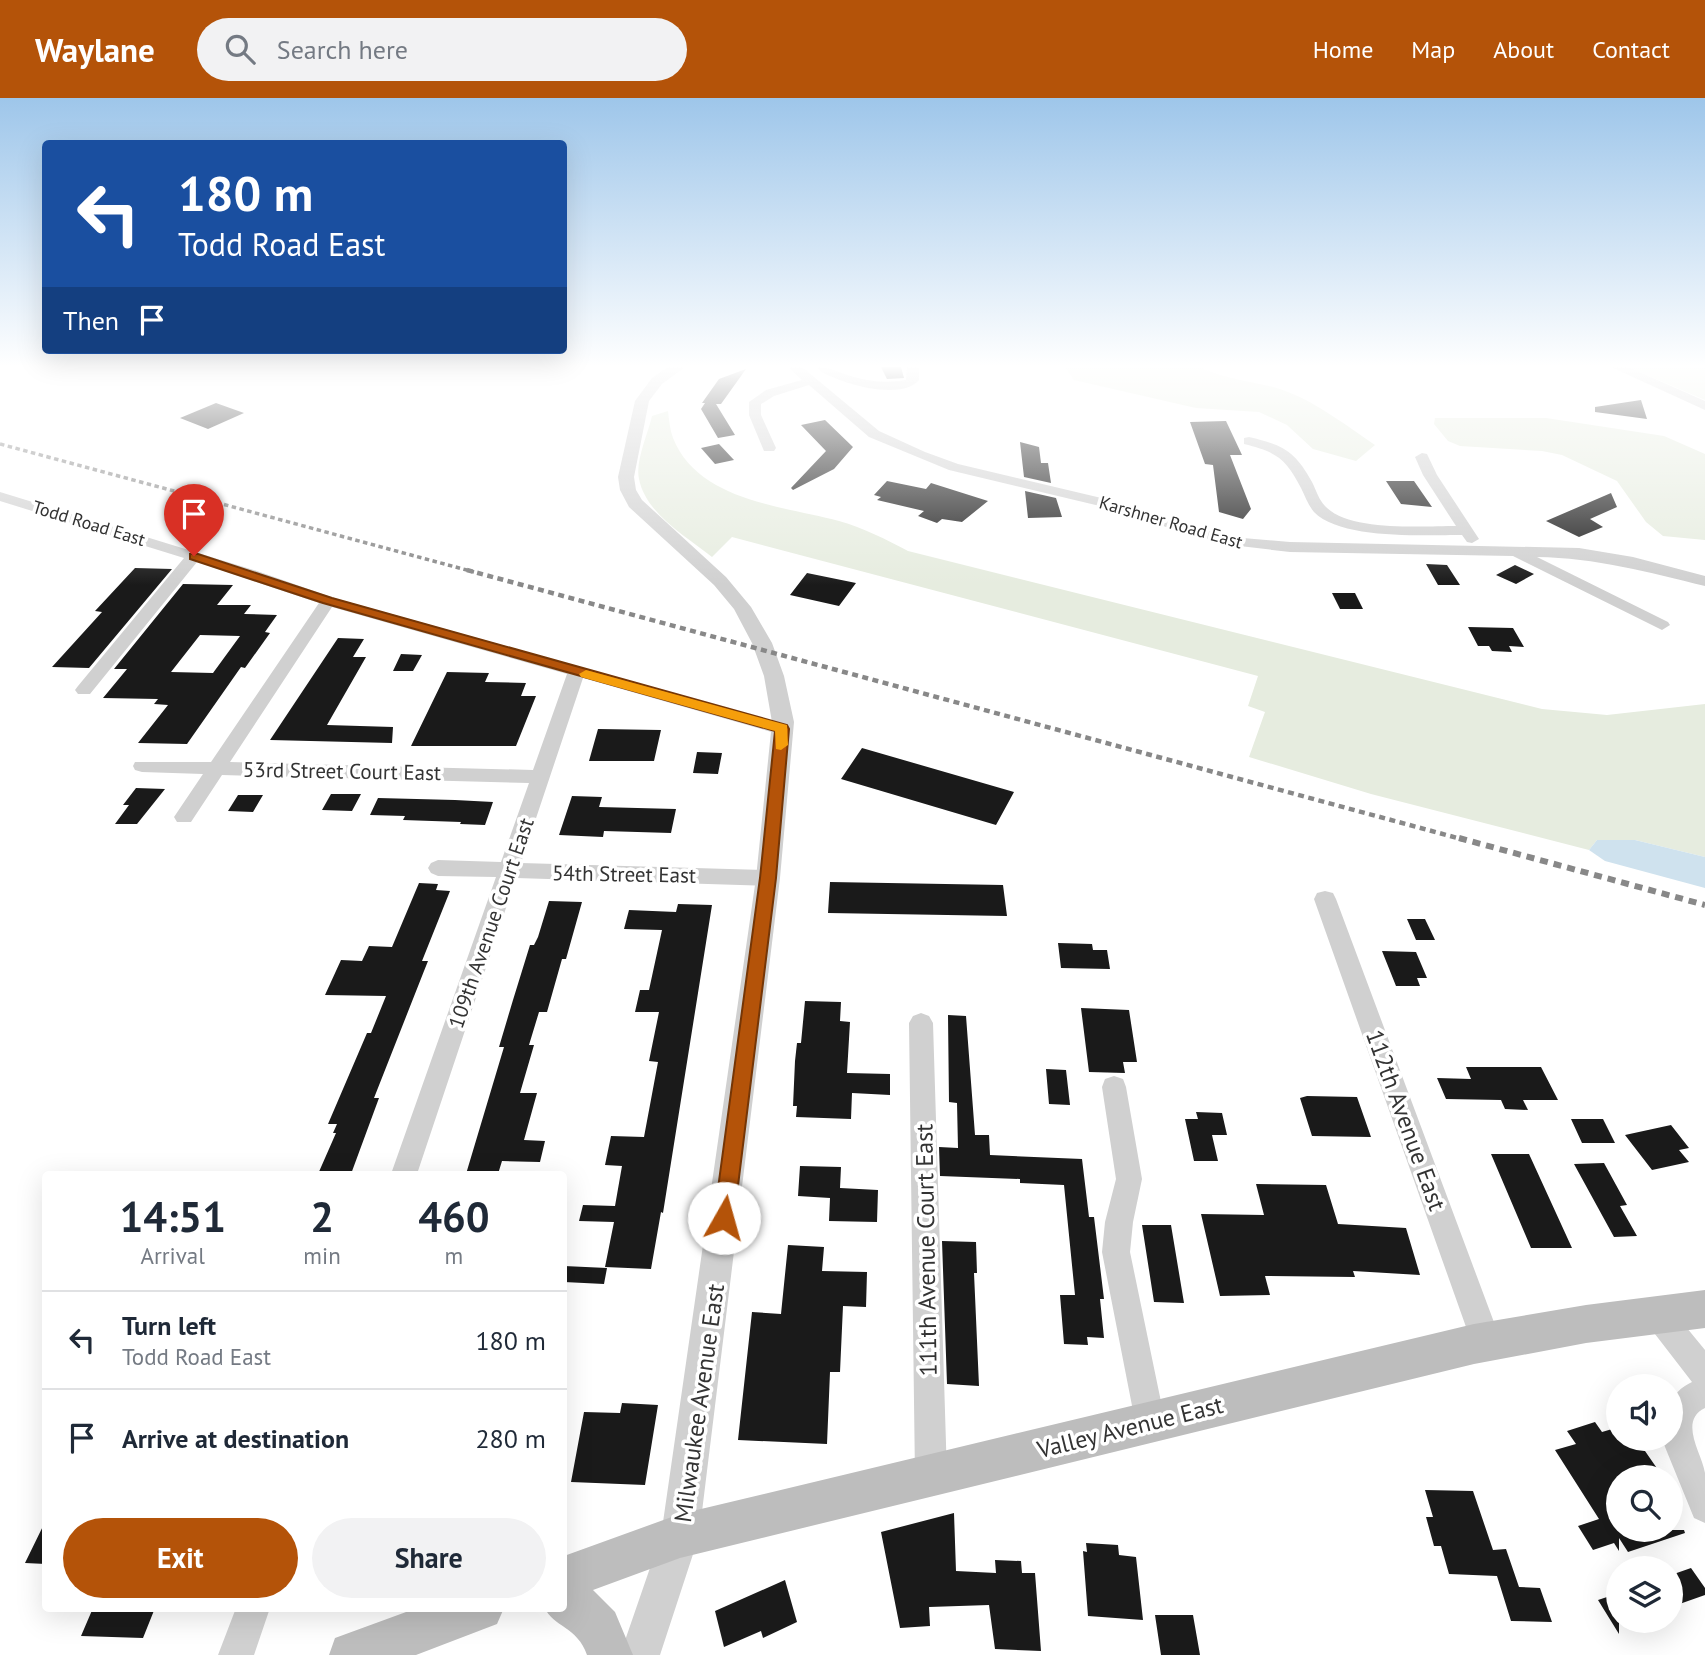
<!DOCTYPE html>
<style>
body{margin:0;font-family:"PT Sans",sans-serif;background:#f2f2f3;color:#1f2937;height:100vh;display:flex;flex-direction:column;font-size:26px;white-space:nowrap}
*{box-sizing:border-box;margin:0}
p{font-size:23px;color:#747a83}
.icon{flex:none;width:38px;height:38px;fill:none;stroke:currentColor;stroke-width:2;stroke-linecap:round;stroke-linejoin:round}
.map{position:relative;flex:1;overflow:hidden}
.panel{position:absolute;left:42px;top:1073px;width:525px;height:441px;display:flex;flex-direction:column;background:#fff;border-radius:7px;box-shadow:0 7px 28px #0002}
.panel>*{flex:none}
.hud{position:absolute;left:42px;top:42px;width:525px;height:214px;border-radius:7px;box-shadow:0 7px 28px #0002;background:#1a4fa0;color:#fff;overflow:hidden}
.buttons{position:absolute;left:1606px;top:1276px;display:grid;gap:14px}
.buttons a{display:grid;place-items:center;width:77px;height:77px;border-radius:50%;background:#fff;box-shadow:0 7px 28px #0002;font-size:35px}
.pin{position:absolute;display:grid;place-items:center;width:60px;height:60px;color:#fff;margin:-72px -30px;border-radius:50% 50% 50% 0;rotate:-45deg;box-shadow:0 0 7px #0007}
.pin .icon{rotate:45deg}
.me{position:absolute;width:77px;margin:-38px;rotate:7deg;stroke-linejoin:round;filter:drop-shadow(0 0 5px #0008)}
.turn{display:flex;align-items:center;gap:24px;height:147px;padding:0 21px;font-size:32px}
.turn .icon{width:91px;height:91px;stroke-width:2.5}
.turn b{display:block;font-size:49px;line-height:60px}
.then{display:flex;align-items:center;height:66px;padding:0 21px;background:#0003;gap:14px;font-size:26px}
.eta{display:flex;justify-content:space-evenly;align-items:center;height:119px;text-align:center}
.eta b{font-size:42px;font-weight:600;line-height:49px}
.primary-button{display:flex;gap:14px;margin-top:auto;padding:14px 21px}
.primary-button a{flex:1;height:80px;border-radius:42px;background:#b45309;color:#fff;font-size:28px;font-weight:600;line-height:80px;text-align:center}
.primary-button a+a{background:#f2f2f3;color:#1f2937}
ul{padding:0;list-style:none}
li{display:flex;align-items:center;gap:21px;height:98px;padding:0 21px;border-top:2px solid #e0e1e3}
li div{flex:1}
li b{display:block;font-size:26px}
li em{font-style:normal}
header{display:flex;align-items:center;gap:42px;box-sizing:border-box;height:98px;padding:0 35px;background:#b45309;color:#fff}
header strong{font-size:33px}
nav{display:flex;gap:38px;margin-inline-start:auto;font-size:24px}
.search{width:490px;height:63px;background:#f2f2f3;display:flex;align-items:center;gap:18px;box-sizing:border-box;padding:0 24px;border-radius:38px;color:#747a83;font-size:26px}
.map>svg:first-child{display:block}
</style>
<header>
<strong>Waylane</strong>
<div class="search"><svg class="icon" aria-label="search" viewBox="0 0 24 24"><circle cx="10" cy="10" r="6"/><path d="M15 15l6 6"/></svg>Search here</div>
<nav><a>Home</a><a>Map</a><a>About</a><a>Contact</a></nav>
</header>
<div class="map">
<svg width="1705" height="1557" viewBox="0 0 1705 1557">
<rect width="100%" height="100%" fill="#fff"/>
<path fill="#e6ecdf" d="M1065,269H1200C1226,282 1253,283 1280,291C1315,303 1344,326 1375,347L1356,363L1313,351L1287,327L1259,314L1196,310L1074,282Z
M1628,269H1705V302Z
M668,313C669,322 670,332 673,340C698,403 783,408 839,423C864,430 885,441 908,453L1542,611L1607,617L1705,606V759L1635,742H1597L1589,752L1371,696L1249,659L1265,614L1248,608L1258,578L732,439L712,459C687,439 646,416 639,381C635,363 648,336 652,318Z
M1435,320H1546L1664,338L1705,356V442L1663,438L1646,424L1617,383L1562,357L1542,353L1460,348L1448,343L1434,326Z"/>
<path fill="#cfe2ee" d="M1597,742H1635L1705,759V790L1605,763L1589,752Z"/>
<path fill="#1a1a1a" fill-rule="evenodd" d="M881,269H901L904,280L887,281Z
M746,271L721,306H716L735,337L718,340L701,311L705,305H702L719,281Z
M1641,302L1647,321L1595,314V309Z
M216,305L244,315L208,331L180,320Z
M825,322L853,349L834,371L793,392L791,390L826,353L801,327Z
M1226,323L1242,357H1230L1251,411L1243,421L1219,414L1213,367L1205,366L1190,324Z
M1020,344L1039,349L1041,365H1048L1051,385L1024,379Z
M719,346L734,362L715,366L701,350Z
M887,383L926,391L931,385L988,403L962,424L942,421L937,425L918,418L924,413L877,402L881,399L874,397Z
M1386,383H1414L1432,409L1401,406Z
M1025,393L1056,400L1062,419L1028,420Z
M1611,395L1617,409L1590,421L1603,429L1579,439L1546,423Z
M1426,466L1447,467L1460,487H1438Z
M1515,467L1534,476L1516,486L1496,477Z
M135,470L172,471L89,570L52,569L102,514L95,513Z
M807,475L856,485L839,508L790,497Z
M183,486L233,487L217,507H251L244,516L277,517L265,534L270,535L245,570L241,569L187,646L138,645L168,607L154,606L158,601L103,600L127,571H114ZM200,537L240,538L213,575L171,574Z
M1332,495H1355L1363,511H1340Z
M1468,529L1513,530L1524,549L1509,548L1512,554L1492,553L1489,548H1478Z
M338,540L364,541L353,559H366L327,627L393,629L392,645L270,642Z
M401,556L422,557L413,573H393Z
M447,574L489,575L485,584L526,585L521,598H536L516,648H411Z
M598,631L661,632L654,663H589Z
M862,650L1014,694L996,727L841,681Z
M697,654L722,655L718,676L693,675Z
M136,690L165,691L137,726H115L129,707H123Z
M331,696H361L352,713L322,712Z
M238,697H263L253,714L228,713Z
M572,698L602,699L599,709L676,711L671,735L604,733L603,739L559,737Z
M378,700L455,702L493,704L485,727L460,726L461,724L403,722L405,718L370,717Z
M830,784L1003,787L1007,818L828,815Z
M419,785L438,786L436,792L450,793L422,863H428L424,873L374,1000H379L351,1076H318L336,1035H333L337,1026H328L367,935H371L386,898L325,897L341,862L362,863L369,848L392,849Z
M549,803L582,804L566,861H562L547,914H539L529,947H534L520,995H537L524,1042L545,1043L540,1064L502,1063L498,1076H466L504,949H499L513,902L530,847H534L538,839Z
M678,806L712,807L663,1115L661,1114L651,1171L605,1169L614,1124L579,1123L583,1107L615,1108L622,1068L605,1067L611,1038L644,1039L658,964L649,963L659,914H635L640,892H649L662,832L624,831L629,812L676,814Z
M1407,821H1425L1435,842H1416Z
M1058,845L1092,846L1093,852H1107L1110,871L1061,870Z
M1382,853L1416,854L1427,880H1417L1420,888H1396Z
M805,903L841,904L840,923L850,924L847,975L890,976V997L852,995L851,1021L796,1019L797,1008H793L795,963L797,945H801Z
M1081,910L1129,912L1137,964H1123L1125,975L1089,974Z
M948,917L966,918L975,1037H989L990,1057L1082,1061L1089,1119H1094L1104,1201H1100L1104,1240L1087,1239L1088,1247L1064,1246L1060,1197H1075L1064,1087L1020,1085V1081L940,1078L939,1049L958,1050L957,1005L949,1004Z
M1466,969H1541L1558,1002H1523L1528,1012L1505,1011L1501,1002L1446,1001L1437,980L1471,981Z
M1046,971L1066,972L1070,1007L1049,1006Z
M1307,998L1357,999L1371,1039L1312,1038L1300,1000Z
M1196,1014L1222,1015L1227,1037H1212L1218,1063H1194L1185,1021H1198Z
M1571,1021H1603L1615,1045H1582Z
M1671,1027L1689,1050L1679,1052L1689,1064L1652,1072L1625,1037Z
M1491,1056H1529L1572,1150H1531Z
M1604,1065L1627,1107L1620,1108L1637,1138L1614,1139L1574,1066Z
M800,1068L841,1069L840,1090L878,1092L877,1124L829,1123L830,1100L798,1098Z
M1256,1086L1326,1087L1338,1126L1406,1130L1420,1177L1353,1173L1355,1179L1265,1178L1270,1197L1220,1198L1201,1116L1264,1117Z
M1142,1127H1171L1184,1205L1154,1204Z
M942,1143L976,1144L977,1175H974L979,1288L947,1286Z
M788,1147L824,1149L822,1173L867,1174L866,1209L843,1208L840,1274H830L827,1346L738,1342L752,1214L781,1216Z
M564,1168L607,1170L604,1186L564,1184Z
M622,1305L658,1307L645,1387L571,1384L584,1314L620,1315Z
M1595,1324L1602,1334L1619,1329V1340H1636L1663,1379H1619V1432H1684L1685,1435L1628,1454L1619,1440V1453L1614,1445L1593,1452L1578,1428L1599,1421L1555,1352L1576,1346L1567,1333Z
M1425,1392L1473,1393L1493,1452L1506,1451L1519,1489L1540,1490L1552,1524L1511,1523L1497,1478L1449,1476L1441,1448H1434L1426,1419H1433Z
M954,1415L956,1473L996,1475L995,1462L1021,1463L1022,1475H1035L1041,1553L995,1551L989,1507L929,1509L930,1528L900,1530L881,1434Z
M46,1422V1466L25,1465Z
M1086,1445L1118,1447L1119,1457L1136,1459L1143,1522L1088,1518L1083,1453L1087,1454Z
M1691,1470L1705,1490V1497L1671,1509V1477Z
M785,1482L797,1524L763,1540L761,1533L724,1549L715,1513Z
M1619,1495V1536L1598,1502Z
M93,1510H155L143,1540L81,1538Z
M1155,1517H1193L1200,1557H1161Z"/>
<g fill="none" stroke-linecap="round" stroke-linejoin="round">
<path fill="#d0d0d0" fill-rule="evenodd" d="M788,269H802L879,333L925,354L958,366L1135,408L1187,427L1231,439L1290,444L1579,450L1633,459L1705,478V488C1648,474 1596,460 1537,459L1668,524L1670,527L1662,532L1513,458L1290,454L1231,447L1177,433L1125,414L949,372L869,339L809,287L774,298L761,306V317L776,350L774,353H764L749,317V304L766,292L802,282Z
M815,269C830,269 840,275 854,279C871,284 889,285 906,282L907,269H919V282C901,304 834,285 815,269Z
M1611,269H1628L1705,303V312Z
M1249,339C1283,347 1295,353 1312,384C1316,392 1319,402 1325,408C1349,434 1423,428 1456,428L1423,377L1415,359L1422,355L1427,356L1437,377L1479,441L1472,445L1467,444L1462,437C1426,437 1341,442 1314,414C1308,407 1305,398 1301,390C1286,361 1277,354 1244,346V340Z
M0,394L257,473L334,500L788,627L791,631L782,637L583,580L521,765L768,772L775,775L779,780L775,785L768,788L516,780L417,1076H391L496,779L438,778L431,775L428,770L431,765L438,762L501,764L529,685L222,677L191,724H177L174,719L203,676L142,674L135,672L133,668L135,664H211L319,505L197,464L90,596H78L75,592L78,588L184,460L0,403ZM332,509L567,576L533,672L230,664Z
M1325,793L1333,795L1336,801L1501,1243L1496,1253L1486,1258L1476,1253L1471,1243L1314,801L1317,795Z
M921,915L929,918L933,925L947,1378L942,1389L931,1394L920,1389L915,1378L909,925L913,918Z
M1114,978L1123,981L1126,989L1142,1081L1133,1124L1130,1154L1165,1323L1161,1334L1150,1338L1139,1334L1135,1323L1102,1154L1105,1124L1116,1081L1102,989L1105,981Z
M1658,1203L1668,1207L1705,1252V1310C1678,1323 1702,1355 1705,1375C1705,1391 1705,1409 1705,1425L1694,1420L1663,1344V1340H1671C1671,1312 1664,1298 1692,1284L1648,1227L1644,1217L1648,1207Z
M236,1510H270L254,1557H218Z"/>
<path fill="#d0d0d0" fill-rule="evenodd" d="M668,269H685L662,286L649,303L634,379L636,392L642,402L726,479L751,509L772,545L784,578L794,624L780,780L699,1438L660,1557H620L661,1438L756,780L772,624L764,578L752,545L734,511L714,487L629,409L620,392L618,379L635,303L652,280Z"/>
<path fill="#bdbdbd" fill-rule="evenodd" d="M1705,1192V1230L1586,1245L1474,1266L680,1460L593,1492L615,1514L633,1557H587C578,1529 552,1528 545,1510H564V1458L680,1416L1474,1226L1586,1207Z
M417,1510H504L497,1526L416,1557H329L335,1540Z"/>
<path stroke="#888" stroke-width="3.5" stroke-dasharray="4.5 3.5" stroke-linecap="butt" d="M0,346L474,474"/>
<path stroke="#888" stroke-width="4.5" stroke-dasharray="6 4.5" stroke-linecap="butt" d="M467,472L1465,742"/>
<path stroke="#888" stroke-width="6" stroke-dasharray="8 6" stroke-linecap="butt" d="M1459,740L1705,807"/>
</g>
<linearGradient id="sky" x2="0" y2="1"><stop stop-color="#9ec6ea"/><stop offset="0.55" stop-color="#fff"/><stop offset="1" stop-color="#fff" stop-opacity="0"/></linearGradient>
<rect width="1705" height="487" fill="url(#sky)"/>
<path fill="#b45309" stroke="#753606" stroke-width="2" d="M190,456H198L332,500L787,627L789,631L776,780L734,1120L731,1127L724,1130L717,1127L714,1120L760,780L775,633L323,505L190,461Z"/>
<path fill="#f59e0b" d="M586,572L787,627L788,647L781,652L776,651L775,633L581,579L579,576Z"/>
<g text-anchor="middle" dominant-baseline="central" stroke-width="7" stroke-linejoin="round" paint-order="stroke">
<g font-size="18" fill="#333" stroke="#fff">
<text transform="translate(1171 424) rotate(16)">Karshner Road East</text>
<text transform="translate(89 425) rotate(17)">Todd Road East</text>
</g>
<g font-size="21" fill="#333" stroke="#fff">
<text transform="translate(342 673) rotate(1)">53rd Street Court East</text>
<text transform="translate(624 776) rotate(1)">54th Street East</text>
<text transform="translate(491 825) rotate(-71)">109th Avenue Court East</text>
</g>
<g font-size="24" fill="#333" stroke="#fff">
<text transform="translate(1406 1022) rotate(70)">112th Avenue East</text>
<text transform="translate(926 1152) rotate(-91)">111th Avenue Court East</text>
<text transform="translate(699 1305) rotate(-82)">Milwaukee Avenue East</text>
<text transform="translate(1130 1329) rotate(-14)">Valley Avenue East</text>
</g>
</g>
</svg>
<div class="buttons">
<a><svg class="icon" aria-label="sound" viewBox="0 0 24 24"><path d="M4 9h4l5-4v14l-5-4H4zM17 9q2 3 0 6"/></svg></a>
<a><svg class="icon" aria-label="search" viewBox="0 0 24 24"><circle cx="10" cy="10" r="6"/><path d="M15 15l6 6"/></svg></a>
<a><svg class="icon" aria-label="layers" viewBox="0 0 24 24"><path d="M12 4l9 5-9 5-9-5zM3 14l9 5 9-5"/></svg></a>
</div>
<div class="pin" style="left:194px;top:458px;background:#d93025"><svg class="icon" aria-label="arrive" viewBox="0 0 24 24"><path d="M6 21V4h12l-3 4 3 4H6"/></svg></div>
<svg class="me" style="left:724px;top:1120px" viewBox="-20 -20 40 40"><circle r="19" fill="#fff"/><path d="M0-13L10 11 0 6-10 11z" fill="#b45309"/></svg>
<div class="hud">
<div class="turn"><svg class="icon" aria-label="left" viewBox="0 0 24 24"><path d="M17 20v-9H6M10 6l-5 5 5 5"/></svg><div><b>180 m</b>Todd Road East</div></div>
<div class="then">Then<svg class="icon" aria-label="arrive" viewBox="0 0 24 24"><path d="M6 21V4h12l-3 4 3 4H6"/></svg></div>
</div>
<section class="panel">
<div class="eta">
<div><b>14:51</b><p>Arrival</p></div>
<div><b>2</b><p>min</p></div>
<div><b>460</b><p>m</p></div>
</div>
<ul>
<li><svg class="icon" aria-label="left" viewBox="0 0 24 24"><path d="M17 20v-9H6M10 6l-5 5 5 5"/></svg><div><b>Turn left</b><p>Todd Road East</p></div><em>180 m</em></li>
<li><svg class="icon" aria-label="arrive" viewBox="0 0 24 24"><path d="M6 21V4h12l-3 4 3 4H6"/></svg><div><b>Arrive at destination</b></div><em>280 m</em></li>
</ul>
<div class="primary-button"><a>Exit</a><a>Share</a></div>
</section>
</div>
